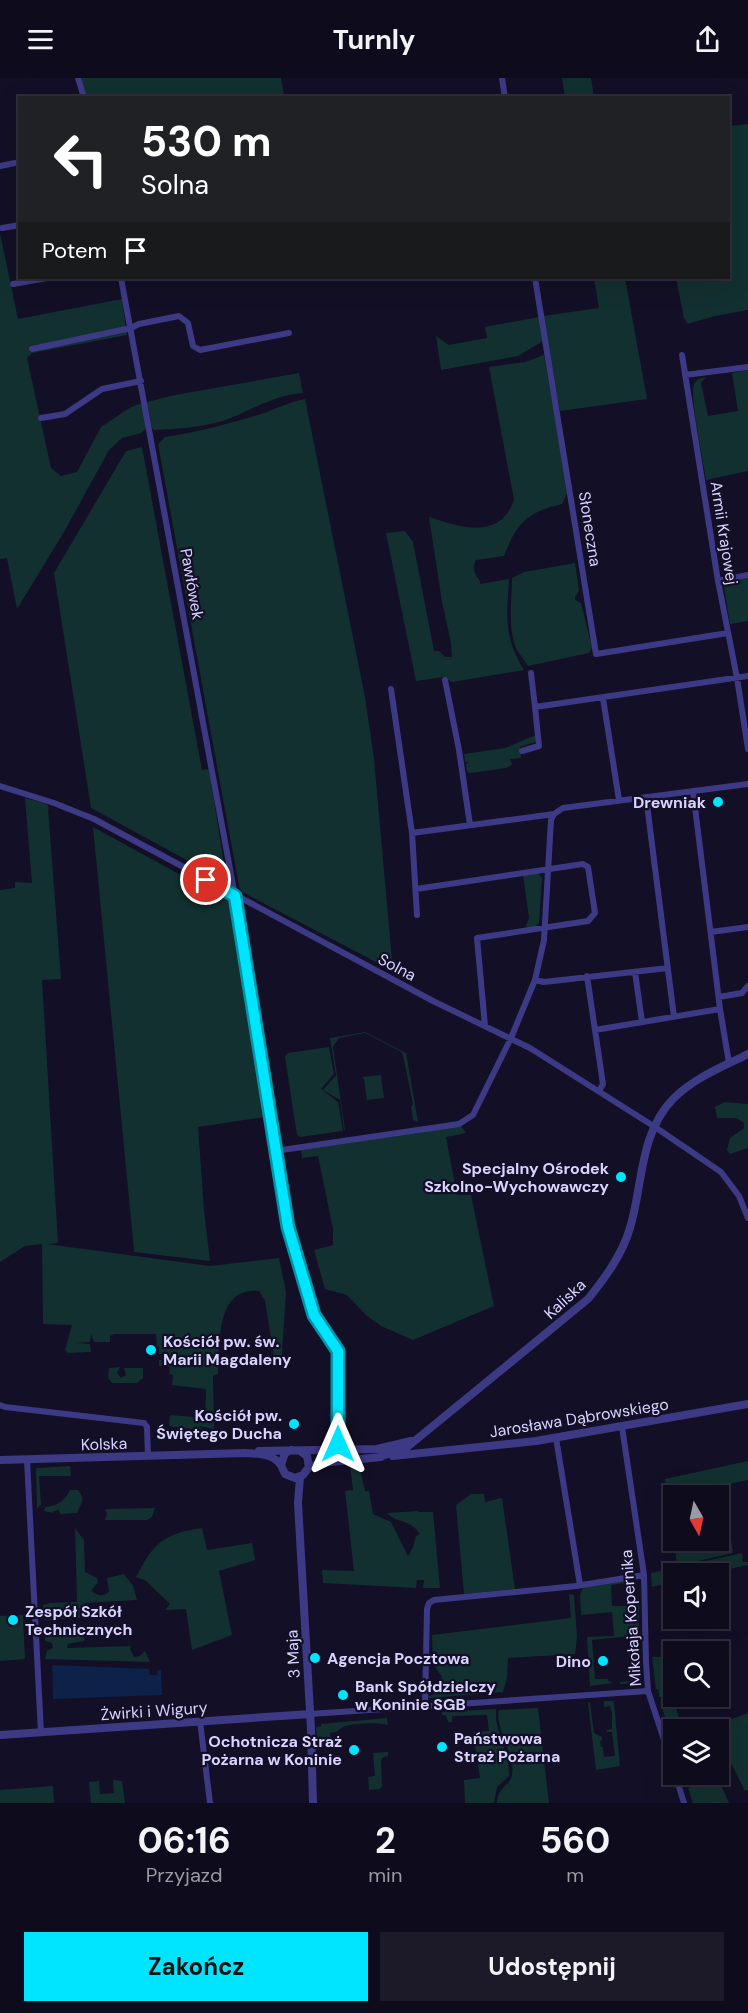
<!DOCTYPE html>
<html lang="pl">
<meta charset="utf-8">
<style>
body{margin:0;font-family:"DM Sans",sans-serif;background:#1c1929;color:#f1f3f6;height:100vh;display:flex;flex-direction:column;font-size:22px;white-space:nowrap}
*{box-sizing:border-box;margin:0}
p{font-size:20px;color:#9b9ba3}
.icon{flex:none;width:33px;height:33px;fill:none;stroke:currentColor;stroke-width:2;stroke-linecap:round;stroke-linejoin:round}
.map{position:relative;height:1725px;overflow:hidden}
.side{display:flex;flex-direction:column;background:#0e0b1c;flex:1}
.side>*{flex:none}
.hud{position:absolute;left:18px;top:18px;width:712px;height:183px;border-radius:0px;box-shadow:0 6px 24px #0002,0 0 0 2px #2e2b3b;background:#202124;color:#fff;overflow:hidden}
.needle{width:39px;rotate:171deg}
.controls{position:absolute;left:663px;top:1407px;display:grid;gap:12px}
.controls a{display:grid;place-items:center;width:66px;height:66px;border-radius:0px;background:#0e0b1c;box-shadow:0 6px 24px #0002,0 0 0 2px #2e2b3b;font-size:30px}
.pin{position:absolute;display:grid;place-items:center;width:51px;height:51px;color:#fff;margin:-26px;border:3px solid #fff;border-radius:50%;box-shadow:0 2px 6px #0007}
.me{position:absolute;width:66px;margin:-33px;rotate:0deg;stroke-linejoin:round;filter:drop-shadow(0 0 4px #0008)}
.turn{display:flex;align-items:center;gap:21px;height:126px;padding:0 24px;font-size:27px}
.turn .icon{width:78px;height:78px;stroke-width:2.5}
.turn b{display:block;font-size:42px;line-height:51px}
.then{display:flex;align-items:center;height:57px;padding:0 24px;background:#0003;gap:12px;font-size:22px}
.eta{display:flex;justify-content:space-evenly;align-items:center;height:102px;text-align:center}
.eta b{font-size:36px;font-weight:700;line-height:42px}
.primary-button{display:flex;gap:12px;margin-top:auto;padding:12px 24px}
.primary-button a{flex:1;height:69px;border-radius:0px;background:#00e5ff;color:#111;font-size:24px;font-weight:700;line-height:69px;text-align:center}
.primary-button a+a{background:#1c1929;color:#f1f3f6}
header{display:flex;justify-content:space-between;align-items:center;height:78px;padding:0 24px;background:#0e0b1c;font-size:27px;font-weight:700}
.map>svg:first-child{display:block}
</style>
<header><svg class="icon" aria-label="menu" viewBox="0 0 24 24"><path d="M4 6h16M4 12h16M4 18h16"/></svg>Turnly<svg class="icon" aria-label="share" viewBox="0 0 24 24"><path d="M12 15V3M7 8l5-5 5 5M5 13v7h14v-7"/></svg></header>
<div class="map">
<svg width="748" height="1725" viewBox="0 0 748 1725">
<rect width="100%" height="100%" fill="#130f26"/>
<path fill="#12302f" d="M81,0H281L284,19H86Z
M562,0H591L594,19H565Z
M748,46V232L715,238L688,246L684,240L676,200H729V48Z
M0,155L18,241L122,221L127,257L32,275L27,280L51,390L61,398L77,394L101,349L131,329L143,325L147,350L141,355L122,360L109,372L64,454L17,531L7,480L0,481Z
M594,200H625L647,321L560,333L543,238L599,230Z
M539,239L543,263L518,278L441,292L436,258L449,267L487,260L485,249Z
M544,277L568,413L562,426C528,434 517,444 504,478L476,482C472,491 474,495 480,503V506L509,501C507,538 503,558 524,592L452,604L444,599L416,603L386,455L405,453L413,464L434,573H439L445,579H452L451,565L442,524L429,439C460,449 500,463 514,422L489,289L525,284Z
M748,292V393L706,402C704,386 689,317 694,306C696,301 701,300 706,299L701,305L708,338L738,333L732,295Z
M299,295L303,315C275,317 254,331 228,341C206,349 177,351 154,352L152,350L147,324L175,317Z
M305,321L365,619L374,681L393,893L242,814L239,808L158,366L165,359C198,354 229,346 261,336C276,331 289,324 305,321Z
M142,369L202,692L209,691L225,792L218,799L91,730L54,495L126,373Z
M575,485L579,513L575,519V522L581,525L592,569L589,575L528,588C525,583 520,577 517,572C507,551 512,522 512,500L524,494Z
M748,500V543L730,546L724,509L729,504Z
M536,657L535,664L520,669L521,680L510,681L512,687L506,690L471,695L467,694L466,686L469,684H465L464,676L505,670Z
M25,720L47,726L50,732L48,730L61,901L42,902L58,1165L47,1166L210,1188L279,1180L286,1214L281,1290L275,1285L265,1223L259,1213C215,1208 220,1267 218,1296L213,1298L214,1351L198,1348L204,1353L169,1348L170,1337L205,1340L206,1311L172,1307L173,1297L169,1296L170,1289L159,1288V1282H168L169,1276H159V1269H157L156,1256H114L110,1258V1264H94L91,1256L90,1264L77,1265L90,1266L91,1274L68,1275L65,1272L72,1247L43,1246L42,1166L25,1168L0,1184V812L15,810V804L32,805Z
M93,749L228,823L231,828L265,1039L198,1049L204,1132L210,1183L134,1174V1172Z
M538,795L542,800L539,845L534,850H527L526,848L529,840L523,797Z
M365,954L406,975L418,1044L413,1042L411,1029L413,1026L403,977L400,973L365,955L339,960L333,969L345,1052H344L340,1022L323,1012L336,997L330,960Z
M329,969L334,996L321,1011L338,1024L343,1053L300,1059L297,1057L285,979L288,975Z
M381,997L384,1020L367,1022L364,1001L362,999Z
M725,1024L748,1026V1070L730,1076L727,1072L730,1060L744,1050V1045L736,1040H717L715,1029Z
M461,1048L466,1055L446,1059L457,1117H471L494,1228L413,1262L381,1248L367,1238L347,1217L325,1211L314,1172L333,1167V1151L318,1078L302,1080L301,1072Z
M120,1289L117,1295L121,1300L126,1297L124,1290H143V1300L137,1305H112L108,1300L109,1290Z
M748,1383V1402L674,1418L668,1420L665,1401Z
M359,1386L365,1413H369L373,1436L391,1444L408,1478L413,1469L416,1458L420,1456C408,1439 398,1447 387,1435L418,1433V1434H433L440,1510H423L424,1502H417L416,1510L323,1505L322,1492L354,1493L345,1413L353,1412L350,1387Z
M70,1388L71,1398H39L41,1427L37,1430L36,1390Z
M70,1412H78C86,1422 81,1425 77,1435L60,1436L59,1432L53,1433V1435L44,1433L45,1429C58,1428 64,1423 70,1412Z
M471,1416H484L485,1424L502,1420L515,1511L464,1516L456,1427Z
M155,1430L152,1439L147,1442H105L107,1436L105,1431Z
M75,1450L84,1462L85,1494L97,1500L98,1504L91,1513C98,1518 103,1519 109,1514L107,1500L124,1496L133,1508L137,1522L84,1525L83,1536L80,1540L44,1542L43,1527L50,1525L77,1524Z
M202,1450L207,1472L252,1465L255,1482L219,1493L232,1557L192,1572L186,1531L165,1532L170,1526L146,1503L136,1499C154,1465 162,1456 202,1450Z
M719,1460L731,1462L733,1475L677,1488L675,1471L678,1465L684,1463L718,1462Z
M742,1475L743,1484H748V1487L711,1495L674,1496L673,1504L652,1509L651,1495Z
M634,1501V1504L611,1507L612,1528H639V1557L592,1562L595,1601H608V1603L613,1605L590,1608L587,1559L614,1558L612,1534L581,1537L580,1517L583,1509Z
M569,1516L574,1517L577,1559L575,1576L508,1580L507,1600L503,1614L429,1620L428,1618L433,1617L442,1599L433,1586L432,1557L571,1540Z
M23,1537L25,1581L0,1583V1538Z
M81,1548L85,1552L84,1563L68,1566L67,1570L131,1568L130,1571L134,1579L140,1578L145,1573L150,1584L45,1581L47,1573L53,1570L52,1565L45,1563L44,1549Z
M629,1565H639L641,1602L640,1605L620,1606V1604L631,1603Z
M652,1579H663L669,1592L666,1593L682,1651L674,1652L673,1663L660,1624L662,1623L661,1619H659L658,1611H656Z
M604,1623H613L614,1625L620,1688L596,1692L588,1625L590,1624L594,1655L602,1659V1663H600L601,1669H603L604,1679L615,1678L612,1654H607L606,1652L612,1651V1635L610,1628L604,1629Z
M538,1630L549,1725H497C498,1708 510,1708 512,1697C516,1676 494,1651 499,1632Z
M496,1631C494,1654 510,1674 509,1698L497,1709L494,1725H465L464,1702L480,1700L473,1654L489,1653L487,1637L452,1638V1644H448L446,1637H442V1634Z
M748,1635V1712L745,1713L730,1683L719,1688L718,1652L709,1651L710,1649Z
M387,1640L388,1647C380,1644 350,1645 343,1649C337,1653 337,1654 330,1655L331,1662L324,1663L317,1661L316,1649L321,1648V1646Z
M388,1674V1678L383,1679L381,1682L382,1708L380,1711L369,1712L368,1699L375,1698L373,1675Z
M718,1701L729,1725H693L688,1710Z
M113,1702L122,1703L125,1725H91L89,1704L99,1703L100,1716L114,1715Z
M53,1708L54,1725H0V1712Z"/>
<path fill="#0c2248" d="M52,1587L149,1591L150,1597H157L158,1592H161L162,1617L53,1621Z"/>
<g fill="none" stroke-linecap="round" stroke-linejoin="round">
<path stroke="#3d3a85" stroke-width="6" d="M78,0L84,20
M502,0L505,20
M0,88L20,84
M2,150L20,147
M121,200L235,818L288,1149L313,1237L337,1273L338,1373
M535,200L596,576L728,555
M13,206L47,200
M32,271L131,250L139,246L179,238L188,245L193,268L200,272L289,255
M682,277L718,503L737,600L748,671
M685,297L748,289
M41,340L65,336L102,311L141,303
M718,503L748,497
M531,595L535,629L748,598
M445,602L459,672L470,747
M391,611L412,755L417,837
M603,620L619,722
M522,673L539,668L535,629
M0,708L54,725L94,741L433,923L530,970L655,1049L721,1094L739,1118L748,1140
M693,713L720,931L729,985
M646,719L674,939
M412,755L554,736
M416,811L583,786L588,789L595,835L588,843L477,860L485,948
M711,854L748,849
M635,894L642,944
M587,898L603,1006L599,1013
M535,902L544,904L668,890
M719,919L742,915L748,908
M595,952L720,931
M275,1073L459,1046L473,1037L511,960L535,902L544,862L551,742L554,736L563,730L748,706
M0,1327L5,1329L144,1345L147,1349L148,1378
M622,1349L644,1497L646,1584L648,1613L674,1692
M556,1360L580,1507
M27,1382L41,1655
M425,1628L427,1531L429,1525L434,1522L576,1508L644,1497
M310,1636L648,1613
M200,1643L210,1725
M675,1696L684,1725"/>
<path stroke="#3d3a85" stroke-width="8" d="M291,1372L285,1375L281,1387L285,1396L295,1400L303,1397L309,1389L307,1378L300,1373
M259,1373L377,1371L411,1363
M393,1378L536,1363L748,1326
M379,1379L406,1370L588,1221C605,1200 622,1177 630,1150C643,1107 639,1056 673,1021C694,1000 722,989 748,976
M0,1382L245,1375C258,1376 272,1375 281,1387
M309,1389L321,1385L381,1379
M300,1399L298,1425L311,1651L313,1725
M0,1657L310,1636"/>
</g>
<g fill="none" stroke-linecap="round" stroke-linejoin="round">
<g stroke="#0095a6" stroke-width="15">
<path id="route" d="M206,802L235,818L288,1149L314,1237L338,1273V1366"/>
</g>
<use href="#route" stroke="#00e5ff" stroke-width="10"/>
</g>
<g fill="#00e5ff" stroke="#130f26" stroke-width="2">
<circle cx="718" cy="724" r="6"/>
<circle cx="621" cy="1099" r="6"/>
<circle cx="151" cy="1272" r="6"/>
<circle cx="294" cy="1346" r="6"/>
<circle cx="13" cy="1542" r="6"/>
<circle cx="315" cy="1580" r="6"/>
<circle cx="603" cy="1583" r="6"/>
<circle cx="343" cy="1617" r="6"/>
<circle cx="442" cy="1669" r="6"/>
<circle cx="354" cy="1672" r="6"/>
</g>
<g text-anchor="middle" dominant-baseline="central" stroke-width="4.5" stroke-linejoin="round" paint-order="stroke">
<g font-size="16" fill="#d9d4ff" stroke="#130f26">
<text transform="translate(590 451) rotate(81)">Słoneczna</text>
<text transform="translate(724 455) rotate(81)">Armii Krajowej</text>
<text transform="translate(192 506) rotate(80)">Pawłówek</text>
<text transform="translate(397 889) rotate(28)">Solna</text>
<text transform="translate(565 1221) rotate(-43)">Kaliska</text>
<text transform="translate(579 1340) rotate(-9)">Jarosława Dąbrowskiego</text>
<text transform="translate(104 1366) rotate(-2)">Kolska</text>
<text transform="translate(631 1540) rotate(-94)">Mikołaja Kopernika</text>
<text transform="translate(293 1576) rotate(-93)">3 Maja</text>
<text transform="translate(154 1633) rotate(-4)">Żwirki i Wigury</text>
</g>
<g font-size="16" font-weight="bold" fill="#d9d4ff" stroke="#130f26" text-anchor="end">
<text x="706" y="724">Drewniak</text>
<text x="609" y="1090">Specjalny Ośrodek<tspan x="609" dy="18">Szkolno-Wychowawczy</tspan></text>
<text x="163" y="1263" text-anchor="start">Kościół pw. św.<tspan x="163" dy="18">Marii Magdaleny</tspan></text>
<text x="282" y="1337">Kościół pw.<tspan x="282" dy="18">Świętego Ducha</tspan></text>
<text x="25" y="1533" text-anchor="start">Zespół Szkół<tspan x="25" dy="18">Technicznych</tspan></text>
<text x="327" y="1580" text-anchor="start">Agencja Pocztowa</text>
<text x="591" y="1583">Dino</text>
<text x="355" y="1608" text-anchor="start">Bank Spółdzielczy<tspan x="355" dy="18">w Koninie SGB</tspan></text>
<text x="454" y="1660" text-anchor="start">Państwowa<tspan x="454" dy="18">Straż Pożarna</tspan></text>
<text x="342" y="1663">Ochotnicza Straż<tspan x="342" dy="18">Pożarna w Koninie</tspan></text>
</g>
</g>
</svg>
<div class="controls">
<a><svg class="needle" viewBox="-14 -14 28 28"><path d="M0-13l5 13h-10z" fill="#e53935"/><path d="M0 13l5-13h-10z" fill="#9b9ba3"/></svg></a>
<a><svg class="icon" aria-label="sound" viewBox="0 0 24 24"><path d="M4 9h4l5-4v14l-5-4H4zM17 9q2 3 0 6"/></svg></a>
<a><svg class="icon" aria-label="search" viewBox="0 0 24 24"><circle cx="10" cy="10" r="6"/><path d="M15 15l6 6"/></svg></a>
<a><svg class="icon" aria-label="layers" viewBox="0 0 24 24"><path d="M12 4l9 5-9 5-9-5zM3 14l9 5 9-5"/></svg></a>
</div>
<div class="pin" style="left:206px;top:802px;background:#d93025"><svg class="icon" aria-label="arrive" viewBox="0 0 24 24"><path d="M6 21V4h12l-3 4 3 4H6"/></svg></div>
<svg class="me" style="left:338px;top:1366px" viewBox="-20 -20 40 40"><path d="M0-17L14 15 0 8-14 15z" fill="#00e5ff" stroke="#fff" stroke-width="4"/></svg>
<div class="hud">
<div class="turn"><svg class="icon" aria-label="left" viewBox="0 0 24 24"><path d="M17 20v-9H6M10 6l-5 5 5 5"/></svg><div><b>530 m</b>Solna</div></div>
<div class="then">Potem<svg class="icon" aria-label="arrive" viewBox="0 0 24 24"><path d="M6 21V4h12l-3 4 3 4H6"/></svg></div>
</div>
</div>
<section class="side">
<div class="eta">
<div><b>06:16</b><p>Przyjazd</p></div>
<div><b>2</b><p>min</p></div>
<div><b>560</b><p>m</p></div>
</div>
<div class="primary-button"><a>Zakończ</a><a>Udostępnij</a></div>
</section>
